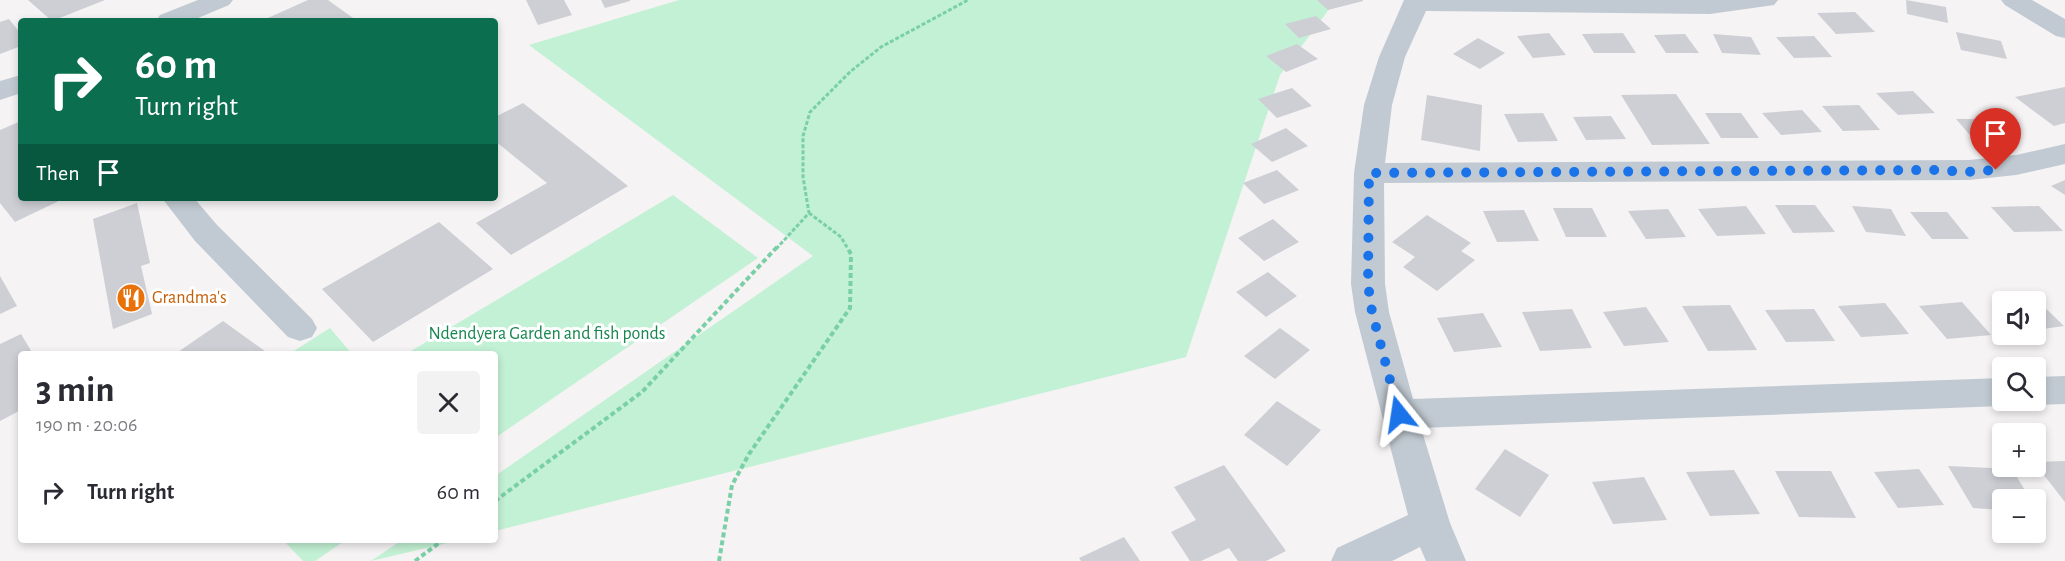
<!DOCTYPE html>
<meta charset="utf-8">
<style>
body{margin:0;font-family:"Alegreya Sans",sans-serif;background:#f2f2f3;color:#2b2b33;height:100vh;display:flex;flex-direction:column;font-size:22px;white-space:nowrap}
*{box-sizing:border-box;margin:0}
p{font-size:20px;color:#7c7c81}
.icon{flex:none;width:33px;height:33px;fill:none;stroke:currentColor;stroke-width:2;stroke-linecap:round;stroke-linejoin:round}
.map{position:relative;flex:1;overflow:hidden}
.side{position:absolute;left:18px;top:351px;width:480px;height:192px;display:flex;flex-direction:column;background:#fff;border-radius:6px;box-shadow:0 3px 9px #0003}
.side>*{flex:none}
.top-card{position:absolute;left:18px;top:18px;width:480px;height:183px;border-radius:6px;box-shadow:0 3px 9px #0003;background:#0b6e4f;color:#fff;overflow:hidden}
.fabs{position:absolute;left:1992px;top:291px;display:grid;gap:12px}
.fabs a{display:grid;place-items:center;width:54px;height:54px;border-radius:6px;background:#fff;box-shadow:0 3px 9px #0003;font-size:30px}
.pin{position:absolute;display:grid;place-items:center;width:51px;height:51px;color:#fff;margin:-62px -26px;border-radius:50% 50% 50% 0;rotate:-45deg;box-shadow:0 0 6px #0007}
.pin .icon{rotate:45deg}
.me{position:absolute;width:66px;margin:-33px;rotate:345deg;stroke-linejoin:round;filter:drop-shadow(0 0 4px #0008)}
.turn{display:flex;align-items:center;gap:21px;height:126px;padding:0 18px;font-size:27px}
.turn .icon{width:78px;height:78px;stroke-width:2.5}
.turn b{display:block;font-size:42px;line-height:51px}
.then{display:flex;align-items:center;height:57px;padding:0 18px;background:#0003;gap:12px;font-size:22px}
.round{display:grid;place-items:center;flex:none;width:63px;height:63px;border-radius:6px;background:#f2f2f3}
.headline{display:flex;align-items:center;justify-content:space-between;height:102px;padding:0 18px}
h1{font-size:36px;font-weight:700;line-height:45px}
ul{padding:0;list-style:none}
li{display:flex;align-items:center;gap:18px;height:78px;padding:0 18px}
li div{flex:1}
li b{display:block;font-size:22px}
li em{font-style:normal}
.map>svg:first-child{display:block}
</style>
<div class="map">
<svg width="2065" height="561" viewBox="0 0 2065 561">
<rect width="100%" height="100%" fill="#f5f3f3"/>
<path fill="#c3f1d5" d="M679,0H1336L1280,75L1186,357L495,531V476L813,256L529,45Z
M673,195L758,258L495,438V354H406Z
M330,328L352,354H289Z
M283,540H346L315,561H303Z
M402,540H460L371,561Z"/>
<path fill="#cdcfd5" d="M28,0H105L52,21Z
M308,0H328L353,18L347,21H261Z
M526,0H564L572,15L538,25Z
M601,0H630V1L605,8Z
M1317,0H1363V1L1328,10Z
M1906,0L1946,7L1948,23L1907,14Z
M1855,12L1875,32L1836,34L1817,13Z
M1316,16L1331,29L1299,38L1285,24Z
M9,19L21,34V46L0,54V22Z
M1956,32L2001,41L2007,59L1961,50Z
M1549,33L1566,55L1533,58L1517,36Z
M1623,33L1636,53H1594L1582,34Z
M1685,34L1699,53H1666L1654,35Z
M1713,34L1751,37L1761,55L1722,53Z
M1814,36L1832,57L1794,58L1776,37Z
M1478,38L1505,53L1480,69L1453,54Z
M1297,44L1318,59L1286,72L1266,56Z
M2065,87V123L2054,126L2015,97Z
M1292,88L1312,106L1277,118L1258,99Z
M1913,91L1935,113L1898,115L1876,93Z
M1676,94L1710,144L1652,145L1621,95Z
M1427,95L1482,105L1480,151L1421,140Z
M523,103L628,186L511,255L476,223L547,183L495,141V117Z
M1859,105L1880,130L1843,131L1822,106Z
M1802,110L1822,132L1781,135L1762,113Z
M1543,113L1558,141L1518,142L1504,114Z
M1705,113H1741L1759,138H1721Z
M1611,116L1626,139L1586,140L1573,117Z
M1956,119H1998L2018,142H1976Z
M21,121V198H65L15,222L0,203V130Z
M1286,128L1308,146L1272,162L1251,144Z
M1277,170L1299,190L1264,204L1243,183Z
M2065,180V195L2051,186Z
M137,203L150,263L141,266L152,314L113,329L93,219Z
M1775,205H1815L1835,232L1793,233Z
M1746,206L1766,234L1717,236L1698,209Z
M1852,206L1891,209L1906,236L1866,232Z
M2039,206L2063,231L2014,232L1991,207Z
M1553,208H1592L1607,237H1566Z
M1668,209L1686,237L1646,239L1628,211Z
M1524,210L1539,241L1497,242L1483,211Z
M1910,212H1947L1969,239H1932Z
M1427,215L1471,243L1461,251L1475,260L1437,291L1403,267L1415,257L1392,242Z
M1273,219L1299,242L1264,261L1238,238Z
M439,222L493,269L373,342L322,289Z
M1268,272L1297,296L1266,317L1236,292Z
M0,276L17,306L0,314Z
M2035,298L2036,299L2064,326L2036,330V302L2022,300Z
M1962,302L1991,335L1947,339L1919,306Z
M1885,303L1909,334L1861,337L1838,306Z
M1730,305L1757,350L1708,351L1682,306Z
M1646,307L1669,342L1624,346L1603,312Z
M1572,309L1592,348L1540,351L1522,312Z
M1814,309L1835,341L1786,342L1765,310Z
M1483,313L1502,347L1454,352L1437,318Z
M223,321L269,354H175Z
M1280,328L1310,350L1275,379L1244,356Z
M21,334L33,354H21V410L0,421V344Z
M1277,401L1321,430L1287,466L1244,435Z
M1505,449L1549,475L1520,517L1475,489Z
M2065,461V502L2036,465V462Z
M1224,465L1286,551L1266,561H1238L1229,548L1201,561H1190L1171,532L1196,520L1174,487Z
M1948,466L2012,469L2031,500H2002V510L1973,508Z
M1919,469L1944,505L1898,508L1874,472Z
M1734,470L1760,514L1710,516L1686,472Z
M1775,471H1831L1856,518L1799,517Z
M1644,477L1667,520L1613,524L1592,482Z
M1124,537L1140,561H1081L1079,558Z"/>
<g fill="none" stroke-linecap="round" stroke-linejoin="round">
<path stroke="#7ad0a6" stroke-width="3" stroke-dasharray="4 2" stroke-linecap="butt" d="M809,213L841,237L848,249
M776,249L809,213L803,177V136L810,112L851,71L881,47L968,0"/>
<path stroke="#7ad0a6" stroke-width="4" stroke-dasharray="5 3" stroke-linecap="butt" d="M495,501L642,392L777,247
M415,561L443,540
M719,561L732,485L749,454L850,308L851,254L847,247"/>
<path fill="#c1cad2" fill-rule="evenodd" d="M198,0H233L229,5L191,21H156L160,15Z
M1404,0H1778L1774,5L1710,14L1426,11L1405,57L1392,105L1385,163L1969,160L2016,155L2065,144V164L2016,175L1969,180L1384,183L1385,284L1389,312L1413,399L2002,378V400H2016L2015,402L2002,406L1421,428L1450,523L1466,561H1426L1420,547L1392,561H1331L1337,548L1408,515L1355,312L1351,284L1354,173L1364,105L1379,57Z
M2001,0H2032L2065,19V38L2056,36L2005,5Z
M21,75V93L0,100V81Z
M162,198H194L217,225L312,319L317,328L312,337L300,341L288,337L195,241Z
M2065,376V404L2036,405L2023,401L2036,400V377Z"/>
</g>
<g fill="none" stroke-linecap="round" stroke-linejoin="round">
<path stroke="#1a73e8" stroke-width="10" stroke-dasharray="0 18" d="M1399,414L1372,312L1368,284L1369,173L1934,170L1967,172L1996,170"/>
</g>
<defs>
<g id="restaurant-disc" transform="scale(1.5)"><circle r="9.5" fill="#e8710a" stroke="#fff"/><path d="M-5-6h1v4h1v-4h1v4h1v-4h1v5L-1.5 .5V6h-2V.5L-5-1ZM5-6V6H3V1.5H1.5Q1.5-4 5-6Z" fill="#fff"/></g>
</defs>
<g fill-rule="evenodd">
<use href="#restaurant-disc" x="131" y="298"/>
</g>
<g text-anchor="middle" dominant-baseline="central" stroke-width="6" stroke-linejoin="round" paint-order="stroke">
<g font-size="18" fill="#c56008" stroke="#fff" text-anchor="start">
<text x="152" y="298">Grandma's</text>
</g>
<g font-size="18" fill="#17864f" stroke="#fff">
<text x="547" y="334">Ndendyera Garden and fish ponds</text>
</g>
</g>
</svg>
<div class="fabs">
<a><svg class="icon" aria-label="sound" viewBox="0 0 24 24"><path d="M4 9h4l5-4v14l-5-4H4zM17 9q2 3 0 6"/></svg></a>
<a><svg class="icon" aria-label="search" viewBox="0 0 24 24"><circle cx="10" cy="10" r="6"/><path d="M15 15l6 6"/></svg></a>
<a>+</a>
<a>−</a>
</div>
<div class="pin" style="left:1996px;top:170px;background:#d93025"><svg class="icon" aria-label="arrive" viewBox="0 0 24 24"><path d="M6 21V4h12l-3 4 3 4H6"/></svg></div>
<svg class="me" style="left:1399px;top:414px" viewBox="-20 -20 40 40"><path d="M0-17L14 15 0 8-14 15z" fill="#1a73e8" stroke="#fff" stroke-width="4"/></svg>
<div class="top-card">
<div class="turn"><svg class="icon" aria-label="right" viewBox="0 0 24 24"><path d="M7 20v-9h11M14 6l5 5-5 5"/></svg><div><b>60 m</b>Turn right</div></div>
<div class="then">Then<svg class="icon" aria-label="arrive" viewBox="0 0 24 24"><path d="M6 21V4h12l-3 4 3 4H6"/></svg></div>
</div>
<section class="side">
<div class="headline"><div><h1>3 min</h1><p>190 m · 20:06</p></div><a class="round"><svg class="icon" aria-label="close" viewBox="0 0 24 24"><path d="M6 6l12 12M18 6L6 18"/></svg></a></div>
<ul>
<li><svg class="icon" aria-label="right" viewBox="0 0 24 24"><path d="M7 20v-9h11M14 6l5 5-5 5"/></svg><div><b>Turn right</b></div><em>60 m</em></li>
</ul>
</section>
</div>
